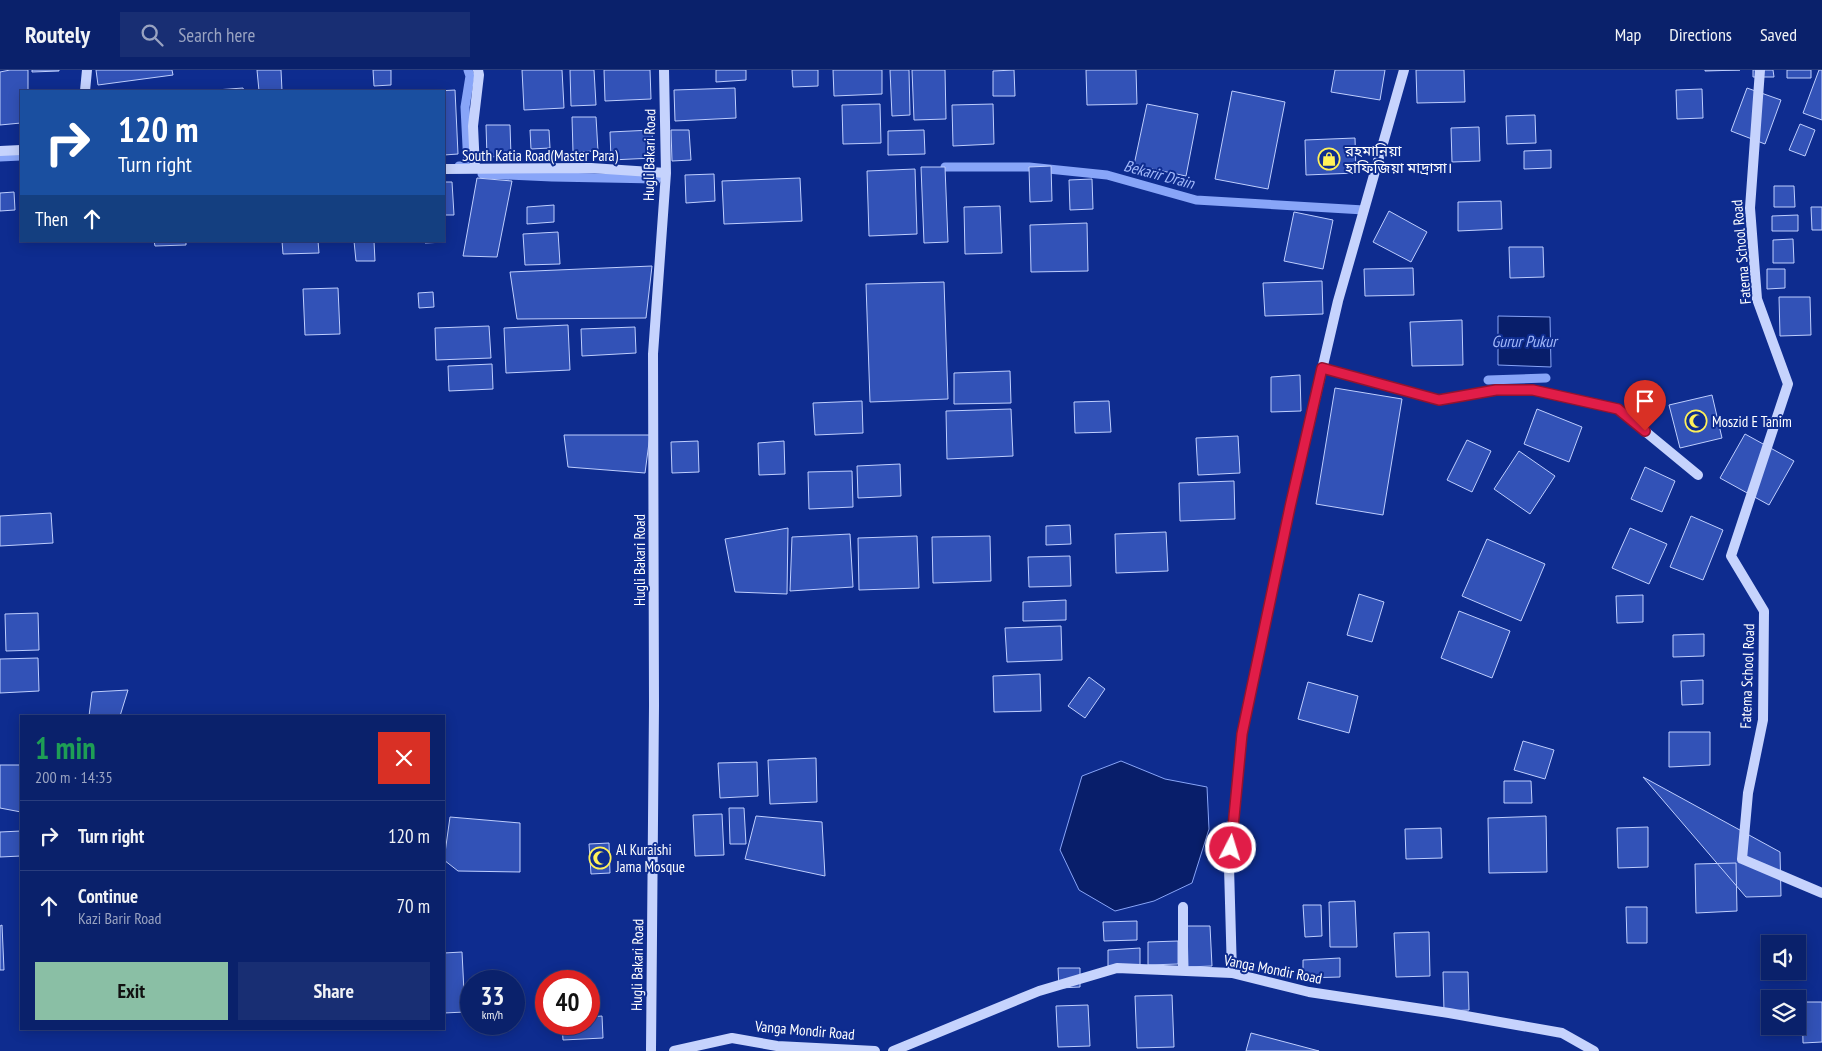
<!DOCTYPE html>
<meta charset="utf-8">
<style>
body{margin:0;font-family:"PT Sans Narrow","Noto Sans Bengali",sans-serif;background:#182e73;color:#f1f3f6;height:100vh;display:flex;flex-direction:column;font-size:19px;white-space:nowrap}
*{box-sizing:border-box;margin:0}
p{font-size:16px;color:#99a3c1}
.icon{flex:none;width:28px;height:28px;fill:none;stroke:currentColor;stroke-width:2;stroke-linecap:round;stroke-linejoin:round}
.map{position:relative;flex:1;overflow:hidden}
.panel{position:absolute;left:20px;top:645px;width:425px;height:315px;display:flex;flex-direction:column;background:#0a216b;border-radius:0px;box-shadow:0 2px 12px #0003,0 0 0 1px #2a3e7e}
.panel>*{flex:none}
.top-card{position:absolute;left:20px;top:20px;width:425px;height:152px;border-radius:0px;box-shadow:0 2px 12px #0003,0 0 0 1px #2a3e7e;background:#1a4fa0;color:#fff;overflow:hidden}
.buttons{position:absolute;left:1761px;top:865px;display:grid;gap:10px}
.buttons a{display:grid;place-items:center;width:45px;height:45px;border-radius:0px;background:#0a216b;box-shadow:0 2px 12px #0003,0 0 0 1px #2a3e7e;font-size:25px}
.speed{position:absolute;left:460px;top:900px;display:flex;gap:10px;font-size:25px;font-weight:700;text-align:center}
.speed>*{display:grid;place-content:center;width:65px;height:65px;border-radius:50%;background:#0a216b;box-shadow:0 2px 12px #0003,0 0 0 1px #2a3e7e;line-height:1}
.speed small{font-size:12px;font-weight:400}
.speed .limit{border:8px solid #d22;background:#fff;color:#111}
.pin{position:absolute;display:grid;place-items:center;width:42px;height:42px;color:#fff;margin:-51px -21px;border-radius:50% 50% 50% 0;rotate:-45deg;box-shadow:0 0 5px #0007}
.pin .icon{rotate:45deg}
.me{position:absolute;width:55px;margin:-28px;rotate:5deg;stroke-linejoin:round;filter:drop-shadow(0 0 4px #0008)}
.turn{display:flex;align-items:center;gap:18px;height:105px;padding:0 15px;font-size:22px}
.turn .icon{width:65px;height:65px;stroke-width:2.5}
.turn b{display:block;font-size:35px;line-height:42px}
.then{display:flex;align-items:center;height:48px;padding:0 15px;background:#0003;gap:10px;font-size:19px}
.round{display:grid;place-items:center;flex:none;width:52px;height:52px;border-radius:0px;background:#182e73}
.headline{display:flex;align-items:center;justify-content:space-between;height:85px;padding:0 15px}
h1{font-size:30px;font-weight:800;line-height:38px;color:#1e9e55}
.action{display:flex;gap:10px;margin-top:auto;padding:10px 15px}
.action a{flex:1;height:58px;border-radius:0px;background:#8abfa5;color:#111;font-size:20px;font-weight:800;line-height:58px;text-align:center}
.action a+a{background:#182e73;color:#f1f3f6}
ul{padding:0;list-style:none}
li{display:flex;align-items:center;gap:15px;height:70px;padding:0 15px;border-top:1px solid #2a3e7e}
li div{flex:1}
li b{display:block;font-size:19px}
li em{font-style:normal}
header{display:flex;align-items:center;gap:30px;box-sizing:border-box;height:70px;padding:0 25px;background:#0a216b;border-bottom:1px solid #2a3e7e}
header strong{font-size:24px}
nav{display:flex;gap:28px;margin-inline-start:auto;font-size:18px}
.search{width:350px;height:45px;background:#182e73;display:flex;align-items:center;gap:12px;box-sizing:border-box;padding:0 18px;border-radius:0px;color:#99a3c1;font-size:19px}
.map>svg:first-child{display:block}
</style>
<header>
<strong>Routely</strong>
<div class="search"><svg class="icon" aria-label="search" viewBox="0 0 24 24"><circle cx="10" cy="10" r="6"/><path d="M15 15l6 6"/></svg>Search here</div>
<nav><a>Map</a><a>Directions</a><a>Saved</a></nav>
</header>
<div class="map">
<svg width="1822" height="981" viewBox="0 0 1822 981">
<rect width="100%" height="100%" fill="#0e2c8f"/>
<path fill="#081e6a" stroke="#88a5f8" d="M1498,246L1550,247L1551,297L1498,295Z
M1121,691L1165,709L1207,717L1209,759L1192,813L1154,831L1115,841L1079,820L1060,780L1082,706Z"/>
<g fill="none" stroke-linecap="round" stroke-linejoin="round">
<path stroke="#88a5f8" stroke-width="9" d="M0,87L21,86
M459,96H468L465,37L470,6L468,0
M945,97H1029L1107,105L1196,130L1364,140
M482,104L552,107L657,109
M1488,310L1546,308"/>
</g>
<path fill="#3252b7" stroke="#becefe" d="M10,0H28V21H21V53L0,55V2Z
M32,0H59V1L32,2Z
M96,0H172L173,5L98,15Z
M257,0H281L282,21H259Z
M373,0H391V15L374,16Z
M522,0H562L564,38L524,40Z
M570,0H594L596,35L571,36Z
M604,0H650L651,29L605,31Z
M716,0H746V10L716,12Z
M792,0H818V16L793,17Z
M833,0H882V24L834,26Z
M890,0H909L910,45L892,46Z
M912,0H945L946,49L914,50Z
M1014,0L1015,26H993V1Z
M1086,0H1136L1137,34L1087,35Z
M1335,0H1385L1380,30L1331,22Z
M1416,0H1464L1465,32L1417,33Z
M1705,0H1740L1705,1Z
M1753,0H1773L1774,7H1753Z
M1787,0H1811V8H1787Z
M1819,0H1822V50L1803,43Z
M243,18L244,21H202Z
M735,18L736,48L675,51L674,20Z
M1747,18L1781,30L1765,74L1731,61Z
M1702,19L1703,48L1677,49L1676,20Z
M455,20L458,84L444,85V21H437Z
M1232,21L1285,32L1268,119L1215,109Z
M880,34L881,73L843,74L842,35Z
M993,34L994,74L953,76L952,35Z
M1147,34L1198,44L1186,106L1134,95Z
M1535,45L1536,73L1507,74L1506,46Z
M572,47H596L598,81L573,82Z
M1800,54L1815,60L1805,86L1789,80Z
M486,55H510L511,86L487,87Z
M1479,57L1480,91L1452,92L1451,58Z
M530,60H549L550,78L531,79Z
M652,60L653,88L611,90L610,62Z
M671,60H689L691,90L672,91Z
M924,60L925,84L888,85V61Z
M1355,68L1356,103L1306,105L1305,70Z
M1551,80V98L1524,99V81Z
M1051,96L1052,131L1030,132L1029,97Z
M921,97H945L948,172L924,173Z
M915,99L917,164L869,166L867,101Z
M714,104L715,131L686,133L685,105Z
M477,108L512,111L497,187L463,186Z
M800,108L802,151L724,154L722,111Z
M1092,109L1093,139L1070,140L1069,110Z
M444,112H452L454,145H444Z
M1774,116H1794L1795,137H1774Z
M14,122L15,140L0,141V123Z
M1501,131L1502,159L1458,161V132Z
M554,135V152L527,154V137Z
M1000,136L1002,183L965,184L964,137Z
M1811,137H1822V160H1812Z
M1389,141L1427,162L1411,192L1373,172Z
M1294,142L1333,150L1323,199L1284,191Z
M1798,145V161H1772V146Z
M444,152L445,172L425,173V171H444Z
M1087,153L1088,201L1031,202L1030,155Z
M558,162L560,194L525,195L523,164Z
M1793,169L1794,193H1773V170Z
M154,171H186V175L155,176Z
M282,171H318L319,183L283,184Z
M354,171H374L375,191H356Z
M1509,177H1543L1544,207L1510,208Z
M652,196L646,248L517,249L510,202Z
M1413,198L1414,225L1365,226L1364,199Z
M1767,199H1785V218L1767,219Z
M1322,211L1323,244L1265,246L1263,213Z
M944,212L948,329L870,332L866,214Z
M338,218L340,264L305,265L303,219Z
M433,222L434,237L419,238L418,223Z
M1779,227H1810L1811,265L1780,266Z
M1462,250L1463,295L1412,296L1410,252Z
M568,255L570,300L506,303L504,258Z
M489,256L491,288L436,290L435,258Z
M635,257L636,283L582,286L581,259Z
M492,294L493,319L449,321L448,296Z
M1010,301L1011,333L954,334V303Z
M1300,305L1301,341L1271,342V307Z
M1335,318L1402,329L1383,445L1316,434Z
M1712,325L1722,368L1680,378L1669,335Z
M862,331L863,363L815,365L813,333Z
M1109,331L1111,362L1075,363L1074,332Z
M1011,339L1013,386L947,389L946,341Z
M1537,339L1582,357L1569,392L1524,374Z
M1745,364L1794,391L1769,435L1720,408Z
M564,365H650L645,403L568,397Z
M1238,366L1240,403L1198,405L1196,368Z
M1467,370L1491,381L1472,422L1447,410Z
M698,371L699,402L672,403L671,372Z
M784,371L785,404L759,405L758,373Z
M1519,381L1555,406L1530,444L1494,419Z
M900,394L901,426L858,428L857,396Z
M1645,397L1675,411L1662,442L1631,429Z
M852,401L853,437L809,439L808,402Z
M1234,411L1235,449L1180,451L1179,413Z
M51,443L53,473L0,476V446Z
M1691,446L1723,460L1703,510L1670,497Z
M1070,455L1071,474L1046,475V456Z
M788,458L787,524L735,522L725,469Z
M1630,458L1667,474L1649,514L1612,498Z
M1166,462L1168,501L1116,503L1115,464Z
M850,464L853,517L790,521L792,467Z
M917,466L919,518L859,520L858,468Z
M990,466L991,511L933,513L932,467Z
M1487,469L1545,494L1521,551L1462,526Z
M1070,486L1071,516L1029,517L1028,487Z
M1359,524L1384,532L1372,572L1347,565Z
M1643,525V552L1617,553L1616,526Z
M1066,530V550L1023,551V532Z
M1459,541L1510,561L1492,608L1441,588Z
M38,543L39,580L6,581L5,544Z
M1061,556L1062,590L1007,592L1005,558Z
M1704,564V586L1673,587V565Z
M38,588L39,621L0,623V589Z
M1040,604L1041,641L994,642L993,606Z
M1089,607L1105,619L1085,648L1068,636Z
M1703,610V634L1682,635L1681,611Z
M1308,612L1358,626L1349,663L1298,649Z
M128,620L120,646H89L92,622Z
M1669,662H1710V695L1669,697Z
M1523,671L1554,680L1545,709L1514,700Z
M816,688L817,732L770,734L768,690Z
M757,692L758,726L720,728L718,693Z
M0,695H21V742L0,738Z
M1643,707L1780,782L1781,826L1746,827Z
M1504,711H1531L1532,733H1504Z
M729,738H744L746,774H730Z
M722,744L724,785L695,786L693,745Z
M756,746L822,752L825,806L745,789Z
M1546,746L1547,802L1489,803L1488,748Z
M450,747L520,753V802L458,801L444,790Z
M1648,757V797L1618,798L1617,758Z
M1441,758L1442,788L1406,789L1405,759Z
M21,761V786L0,787V762Z
M609,773L610,803L591,804L589,774Z
M1736,793L1737,841L1696,843L1695,794Z
M1355,831L1357,877H1330L1329,832Z
M1303,835H1321L1322,866L1305,867Z
M1626,837H1647V873H1627Z
M1137,851V870L1104,871L1103,852Z
M2,855L4,900H0V856Z
M1187,856H1210L1212,896L1188,897Z
M1429,862L1430,906L1396,907L1394,863Z
M1178,871V894L1148,895V872Z
M1140,878V895L1108,896V880Z
M462,882L465,942L444,943V883Z
M1340,888V907L1303,908V890Z
M1058,898H1080V917L1059,918Z
M1443,902H1468L1469,940L1444,941Z
M1172,925L1174,977L1137,978L1135,926Z
M1802,932H1822V972L1803,973Z
M1088,935L1090,976L1058,977L1056,936Z
M602,946L603,968L563,970L562,954H589V947Z
M1251,963L1319,981H1246Z"/>
<g fill="none" stroke-linecap="round" stroke-linejoin="round">
<path stroke="#c6d3fd" stroke-width="10" d="M1760,0L1750,138L1757,229L1788,314L1731,486L1764,541L1763,650L1748,723L1742,789L1822,823
M85,21L87,0
M0,81L21,80
M444,99L591,98L666,103
M475,99L473,56L479,5L478,0
M1322,298L1439,330L1496,320H1533L1618,339L1698,405
M1183,901V837
M1232,903L1229,797L1242,663L1290,437L1338,231L1404,0
M651,981L654,636L653,284L666,103L664,0
M674,981L732,968L777,976L875,981
M893,981L1039,921L1117,898L1232,903L1309,922L1449,943L1562,963L1594,981"/>
</g>
<g fill="none" stroke-linecap="round" stroke-linejoin="round">
<g stroke="#92132f" stroke-width="12">
<path id="route" d="M1231,778L1242,664L1290,437L1322,298L1439,330L1496,320H1533L1618,339L1645,361"/>
</g>
<use href="#route" stroke="#e11d48" stroke-width="9"/>
</g>
<defs>
<g id="shop-ring" transform="scale(1.125)"><circle r="9.5" fill="#0e2c8f" stroke="#fff159" stroke-width="1.5"/><path d="M-5-2.5h2.3a2.7 3.5 0 0 1 5.4 0H5L5.5 6h-11ZM-1.5-2.5h3a1.5 2.3 0 0 0-3 0Z" fill="#fff159"/></g>
<g id="mosque-ring" transform="scale(1.125)"><circle r="9.5" fill="#0e2c8f" stroke="#fff159" stroke-width="1.5"/><path d="M3.5-4.9A6 6 0 1 0 3.5 4.9A5 5 0 1 1 3.5-4.9Z" fill="#fff159"/></g>
</defs>
<g fill-rule="evenodd">
<use href="#shop-ring" x="1329" y="89"/>
<use href="#mosque-ring" x="1696" y="351"/>
<use href="#mosque-ring" x="600" y="788"/>
</g>
<g text-anchor="middle" dominant-baseline="central" stroke-width="4" stroke-linejoin="round" paint-order="stroke">
<g font-size="15" fill="#fff" stroke="#0e2c8f" text-anchor="start">
<text x="1345" y="80">রহমানিয়া<tspan x="1345" dy="17">হাফিজিয়া মাদ্রাসা।</tspan></text>
<text x="1712" y="351">Moszid E Tanim</text>
<text x="616" y="779">Al Kuraishi<tspan x="616" dy="17">Jama Mosque</tspan></text>
</g>
<g font-size="15" fill="#fff" stroke="#0e2c8f">
<text x="540" y="85">South Katia Road(Master Para)</text>
<text transform="translate(649 85) rotate(-89)">Hugli Bakari Road</text>
<text transform="translate(1741 182) rotate(-95)">Fatema School Road</text>
<text transform="translate(639 490) rotate(-90)">Hugli Bakari Road</text>
<text transform="translate(1747 606) rotate(-88)">Fatema School Road</text>
<text transform="translate(637 895) rotate(-89)">Hugli Bakari Road</text>
<text transform="translate(1273 899) rotate(11)">Vanga Mondir Road</text>
<text transform="translate(805 960) rotate(5)">Vanga Mondir Road</text>
</g>
<g font-size="16" font-style="italic" fill="#a3b9fb" stroke="#0e2c8f">
<text transform="translate(1159 104) rotate(15)">Bekarir Drain</text>
<text x="1524" y="271">Gurur Pukur</text>
</g>
</g>
</svg>
<div class="buttons">
<a><svg class="icon" aria-label="sound" viewBox="0 0 24 24"><path d="M4 9h4l5-4v14l-5-4H4zM17 9q2 3 0 6"/></svg></a>
<a><svg class="icon" aria-label="layers" viewBox="0 0 24 24"><path d="M12 4l9 5-9 5-9-5zM3 14l9 5 9-5"/></svg></a>
</div>
<div class="speed"><div>33<small>km/h</small></div><div class="limit">40</div></div>
<div class="pin" style="left:1645px;top:361px;background:#d93025"><svg class="icon" aria-label="arrive" viewBox="0 0 24 24"><path d="M6 21V4h12l-3 4 3 4H6"/></svg></div>
<svg class="me" style="left:1231px;top:778px" viewBox="-20 -20 40 40"><circle r="17" fill="#e11d48" stroke="#fff" stroke-width="3"/><path d="M0-11L8 9 0 5-8 9z" fill="#fff"/></svg>
<div class="top-card">
<div class="turn"><svg class="icon" aria-label="right" viewBox="0 0 24 24"><path d="M7 20v-9h11M14 6l5 5-5 5"/></svg><div><b>120 m</b>Turn right</div></div>
<div class="then">Then<svg class="icon" aria-label="ahead" viewBox="0 0 24 24"><path d="M12 20V5M6 11l6-6 6 6"/></svg></div>
</div>
<section class="panel">
<div class="headline"><div><h1>1 min</h1><p>200 m · 14:35</p></div><a class="round" style="background:#d93025;color:#fff"><svg class="icon" aria-label="close" viewBox="0 0 24 24"><path d="M6 6l12 12M18 6L6 18"/></svg></a></div>
<ul>
<li><svg class="icon" aria-label="right" viewBox="0 0 24 24"><path d="M7 20v-9h11M14 6l5 5-5 5"/></svg><div><b>Turn right</b></div><em>120 m</em></li>
<li><svg class="icon" aria-label="ahead" viewBox="0 0 24 24"><path d="M12 20V5M6 11l6-6 6 6"/></svg><div><b>Continue</b><p>Kazi Barir Road</p></div><em>70 m</em></li>
</ul>
<div class="action"><a>Exit</a><a>Share</a></div>
</section>
</div>
